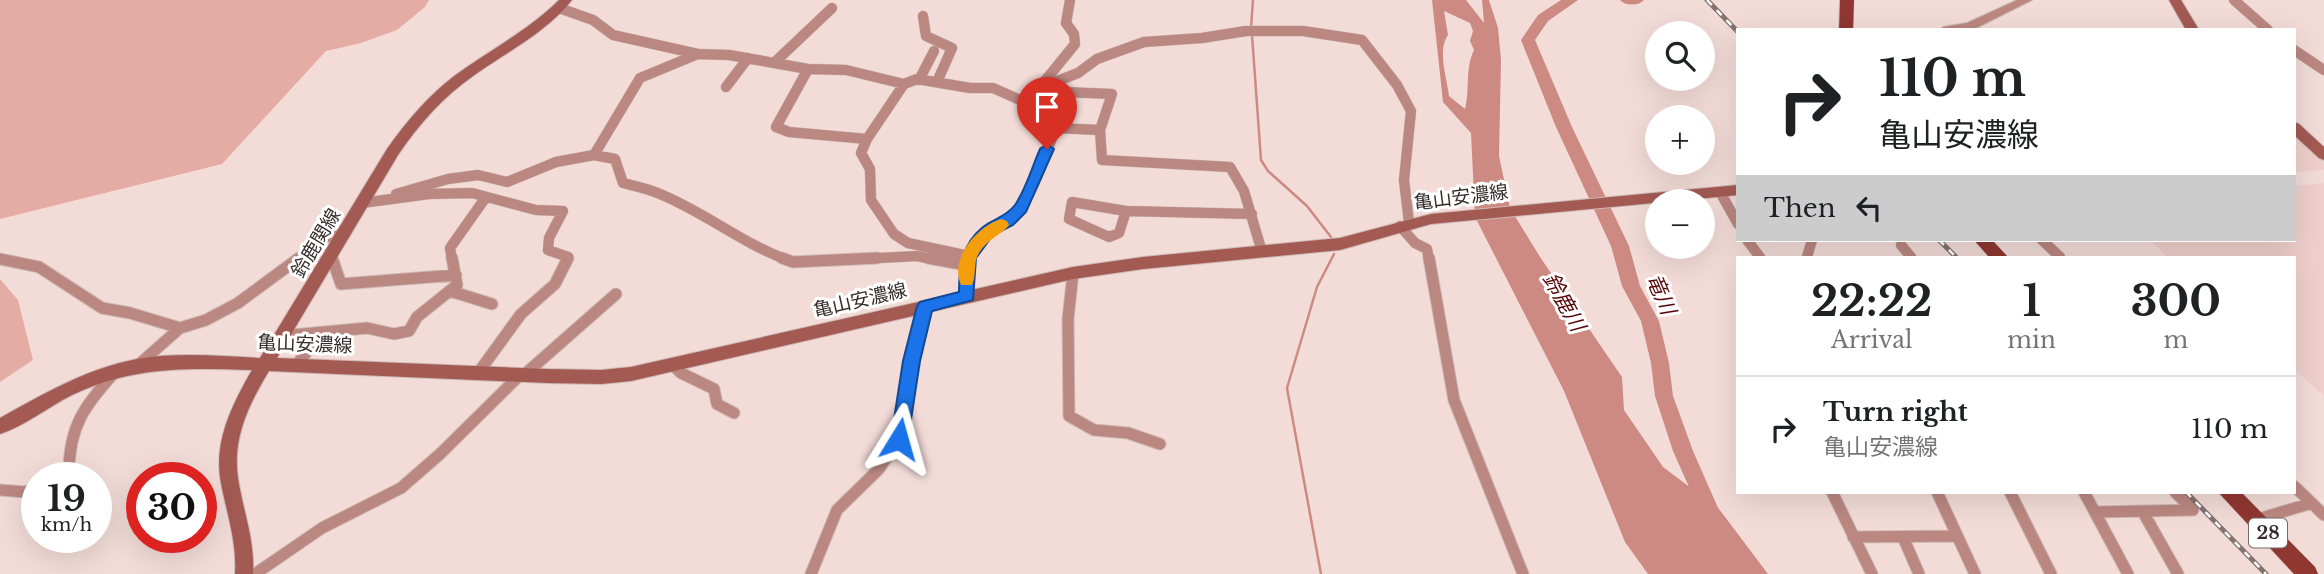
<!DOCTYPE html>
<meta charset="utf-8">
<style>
body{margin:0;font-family:"Libre Baskerville","Noto Sans JP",serif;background:#f6f6f6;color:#202124;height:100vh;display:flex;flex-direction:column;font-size:26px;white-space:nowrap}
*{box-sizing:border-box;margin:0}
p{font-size:23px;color:#757577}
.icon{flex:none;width:38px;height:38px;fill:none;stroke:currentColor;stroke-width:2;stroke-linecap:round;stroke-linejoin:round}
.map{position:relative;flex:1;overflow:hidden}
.side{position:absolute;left:1736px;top:256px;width:560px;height:238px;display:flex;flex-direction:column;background:#fff;border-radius:0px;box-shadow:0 7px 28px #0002}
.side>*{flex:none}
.hud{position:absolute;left:1736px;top:28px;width:560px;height:214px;border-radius:0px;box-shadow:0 7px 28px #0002;background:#fff;color:#202124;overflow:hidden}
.buttons{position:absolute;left:1645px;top:21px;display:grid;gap:14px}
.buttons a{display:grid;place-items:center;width:70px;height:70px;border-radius:50%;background:#fff;box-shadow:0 7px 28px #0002;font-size:35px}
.speed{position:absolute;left:21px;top:462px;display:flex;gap:14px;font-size:35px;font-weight:700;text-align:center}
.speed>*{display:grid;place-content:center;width:91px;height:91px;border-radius:50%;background:#fff;box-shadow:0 7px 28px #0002;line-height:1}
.speed small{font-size:18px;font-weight:400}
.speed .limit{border:10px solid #d22;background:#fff;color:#111}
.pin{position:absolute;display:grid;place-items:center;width:60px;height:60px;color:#fff;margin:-72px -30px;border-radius:50% 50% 50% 0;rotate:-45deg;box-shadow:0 0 7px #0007}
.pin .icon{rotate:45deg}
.me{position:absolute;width:77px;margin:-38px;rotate:8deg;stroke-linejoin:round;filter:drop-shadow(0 0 5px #0008)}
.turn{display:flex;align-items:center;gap:24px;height:147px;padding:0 28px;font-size:32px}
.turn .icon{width:91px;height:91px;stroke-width:2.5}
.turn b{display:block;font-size:49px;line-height:60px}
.then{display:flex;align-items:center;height:66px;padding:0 28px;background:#0003;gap:14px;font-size:26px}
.eta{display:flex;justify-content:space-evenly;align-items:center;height:119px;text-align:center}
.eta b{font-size:42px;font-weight:800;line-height:49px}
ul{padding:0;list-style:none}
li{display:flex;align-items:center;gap:21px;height:105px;padding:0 28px;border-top:2px solid #e0e0e0}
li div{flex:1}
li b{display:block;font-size:26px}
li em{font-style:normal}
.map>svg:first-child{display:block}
</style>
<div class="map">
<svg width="2324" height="574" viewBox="0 0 2324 574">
<rect width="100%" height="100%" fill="#f3dcd8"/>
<path fill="#efcfcb" d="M2294,134L2324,162V170L2294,172Z
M2324,183V396L2294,369V257H2167L2150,240H2294V186Z"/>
<path fill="#e5aca4" d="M0,0H429L425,7L397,30L361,43L326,51L222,164L0,219Z
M0,279L18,300L33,360L0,382Z"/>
<path fill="#cc8a82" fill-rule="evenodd" d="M1432,0H1466L1484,23L1482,0H1489L1498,28L1501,60L1499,156L1510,208L1540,257L1622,377L1624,410L1663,467L1719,509L1768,574H1648L1625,542L1564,391L1475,217L1471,133L1443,102ZM1444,11L1470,23L1473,31L1470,41L1474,50C1465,68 1470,90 1465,109L1449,96C1447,78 1437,51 1448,35Z"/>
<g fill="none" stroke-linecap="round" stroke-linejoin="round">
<path stroke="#cc8a82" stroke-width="2.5" d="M1251,28L1253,0
M1252,35L1261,160L1268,171L1307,206L1331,237
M1321,574L1287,388L1317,287L1334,254"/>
<path fill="#cc8a82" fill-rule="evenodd" d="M1561,0H1578L1548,21L1535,40L1572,127L1629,246L1640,286L1659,321L1669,363L1673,396L1693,451L1722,517L1719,523L1712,526L1705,523L1673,451L1655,396L1651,363L1641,321L1622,286L1611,246L1556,127L1521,40L1538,15Z
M1620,0H1644C1639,6 1625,6 1620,0Z"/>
<g stroke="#cdb9b5" stroke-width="11">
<path id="minor-far1" d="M2234,0L2268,30
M559,8L593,20L613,35L698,54L729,55L808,69L846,70L904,84L917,79L970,88H993L1027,103L1054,120L1056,128
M923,16L926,36L952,48L937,82
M2294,50L2324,70
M698,54L640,78L594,155L615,159L623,183C635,186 649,189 660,194C704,212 742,243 787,260
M775,62L832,8
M808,69L776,127L789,132L867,139
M919,80L934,51
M904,84L867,139L861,153L870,169L871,200L894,234L908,243L969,256
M1046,85L1065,92L1112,94L1100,130
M1047,85L1078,73L1097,59L1144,42L1202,38L1246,31H1303L1362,40L1397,85L1411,111L1404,180L1409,223
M726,87L748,58
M1027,103L1075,44L1074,34L1066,23L1070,0
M1056,128L1100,130L1102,160L1230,167L1244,191L1262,252
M1720,192L1738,224
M396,194L448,179L478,175L507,182L556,162L594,155
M1072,202L1126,211L1119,233L1109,237L1069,219Z
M362,203L429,194L472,193L536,210L563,211L549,238L548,250L568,257L567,260
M1126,211L1252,214
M1400,226L1415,243L1427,249L1429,260
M1747,240L1760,257
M2042,240L2060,257
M1901,245L1911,257
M331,256L332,260
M1807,257L1812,240
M0,259L5,260
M296,260L327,237L345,233
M452,260L450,248L486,197
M841,260L917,256L937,260
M969,260C979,227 1004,231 1021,207C1037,184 1045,154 1056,128"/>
</g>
<g stroke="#cdb9b5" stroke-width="13">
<path id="minor" d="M332,258L341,284L456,275
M782,258L793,262L877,258
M928,258L966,265
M1429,258L1454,400L1523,574
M0,259L39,267L102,308L130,313L180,328
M1073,273L1068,319L1069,416L1094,430L1128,433L1160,444
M450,291L492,304
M967,296L969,258
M292,335L367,328L394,334L409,331L417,317L457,285L452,258
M297,364L323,333
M673,365L681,373L714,389L717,404L734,413
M137,366L180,328L206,320L238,303L299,258
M478,373L521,314L555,284L568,258
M524,375L616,294
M58,478L69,472C69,426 85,405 115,372
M2294,486L2324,515
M0,490L25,492L37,488
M1832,492L1872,574
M1937,492L1975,574
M2010,492L2051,574
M2084,492L2128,574
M2175,492L2193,510
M2095,512L2193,510
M2143,512L2178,574
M2255,520L2312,503
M1853,537L1957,536
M1903,537L1919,574
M255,574L322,528L401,488L440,454L521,374
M811,574L837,510L879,469L899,439L911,361L925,306"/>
</g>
<g stroke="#cdb9b5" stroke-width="2">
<path id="tertiary" d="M2017,0H2032L1974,29L1941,30L1943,27L1967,23Z"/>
</g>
<g stroke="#cdb9b5" stroke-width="2">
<path id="secondary" d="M559,0H572C546,33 506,52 473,76C443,97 419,124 398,155L277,358L547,369L601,370L631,367L1073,267L1143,257L1340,238L1431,214L1738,185V195L1431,224L1340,250L1143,269L1073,279L631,381L601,384L547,383L269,371C249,404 232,438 238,478C243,511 255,540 253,574H235C237,542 227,514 221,483C213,442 232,405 252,370C186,368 133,366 72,395C48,407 25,426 0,434V418C43,394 88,368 137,359C178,352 219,356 260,358L387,149C406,122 427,97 453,77C488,51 528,31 559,0Z
M2169,0H2181L2199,30H2186Z
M2294,122L2299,124L2324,147V160L2319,158L2294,135Z"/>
</g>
<g stroke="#cdb9b5" stroke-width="1">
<path id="primary" d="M1840,0H1854L1853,30H1839Z
M1974,240H1992L2008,257H1989Z
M2218,492H2241L2315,567L2318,574H2294Z"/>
</g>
<use href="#minor-far1" stroke="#bb8781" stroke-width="10"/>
<use href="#minor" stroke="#bb8781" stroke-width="11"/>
<use href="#tertiary" fill="#bb8781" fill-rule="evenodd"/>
<use href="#secondary" fill="#a35a53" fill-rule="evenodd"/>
<use href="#primary" fill="#903731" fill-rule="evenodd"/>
<g stroke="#837472" stroke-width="5">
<path id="rail" d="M1707,0L1738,32
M1939,240L1956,257
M2186,492L2266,574"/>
</g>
<use href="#rail" stroke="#fff" stroke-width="2.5" stroke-dasharray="7" stroke-linecap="butt"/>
</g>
<path fill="#1a73e8" stroke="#114b97" stroke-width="2" d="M1047,144L1054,149L1026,212L1013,225L993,235L976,258L973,300L932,311L920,361L908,439L906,445L899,447L893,445L891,439L903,361L917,306L920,302L959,292C959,267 962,244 983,227C993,219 1006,217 1015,205C1026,189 1032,167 1040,149Z"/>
<path fill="#f59e0b" d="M1001,219L1007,221L1009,225C1001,236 985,239 977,257C974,265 976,276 972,285H961C949,258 978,226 1001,219Z"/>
<g text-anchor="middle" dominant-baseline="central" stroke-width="6" stroke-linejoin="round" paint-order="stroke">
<rect fill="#fff" stroke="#716b6a" stroke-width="2" x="2249" y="518.5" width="38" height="29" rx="5"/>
<g font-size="18" font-weight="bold" fill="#342b2a">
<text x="2268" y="533">28</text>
</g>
<g font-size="19" fill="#342b2a" stroke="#fff">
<text transform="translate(1461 197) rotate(-7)">亀山安濃線</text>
<text transform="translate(316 243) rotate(-59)">鈴鹿関線</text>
<text transform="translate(860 300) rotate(-13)">亀山安濃線</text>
<text transform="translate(305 344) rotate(2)">亀山安濃線</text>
</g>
<g font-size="21" font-style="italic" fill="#570507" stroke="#fff">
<text transform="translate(1661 294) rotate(67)">竜川</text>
<text transform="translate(1564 302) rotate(61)">鈴鹿川</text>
</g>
</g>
</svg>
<div class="buttons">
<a><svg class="icon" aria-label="search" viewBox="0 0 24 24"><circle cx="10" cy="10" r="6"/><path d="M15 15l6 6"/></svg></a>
<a>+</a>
<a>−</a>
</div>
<div class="speed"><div>19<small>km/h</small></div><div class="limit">30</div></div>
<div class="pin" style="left:1047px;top:149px;background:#d93025"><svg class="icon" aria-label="arrive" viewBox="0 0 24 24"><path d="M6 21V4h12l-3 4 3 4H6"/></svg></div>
<svg class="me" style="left:899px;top:439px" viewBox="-20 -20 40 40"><path d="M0-17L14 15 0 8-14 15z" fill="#1a73e8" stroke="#fff" stroke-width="4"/></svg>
<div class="hud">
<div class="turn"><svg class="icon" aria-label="right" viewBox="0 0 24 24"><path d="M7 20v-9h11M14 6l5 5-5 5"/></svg><div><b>110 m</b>亀山安濃線</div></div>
<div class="then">Then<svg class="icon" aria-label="left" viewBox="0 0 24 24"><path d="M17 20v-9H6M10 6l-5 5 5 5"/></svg></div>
</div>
<section class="side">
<div class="eta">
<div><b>22:22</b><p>Arrival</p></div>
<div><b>1</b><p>min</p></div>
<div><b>300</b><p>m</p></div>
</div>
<ul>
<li><svg class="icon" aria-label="right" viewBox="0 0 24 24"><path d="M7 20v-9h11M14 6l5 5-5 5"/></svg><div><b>Turn right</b><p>亀山安濃線</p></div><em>110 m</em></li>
</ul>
</section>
</div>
